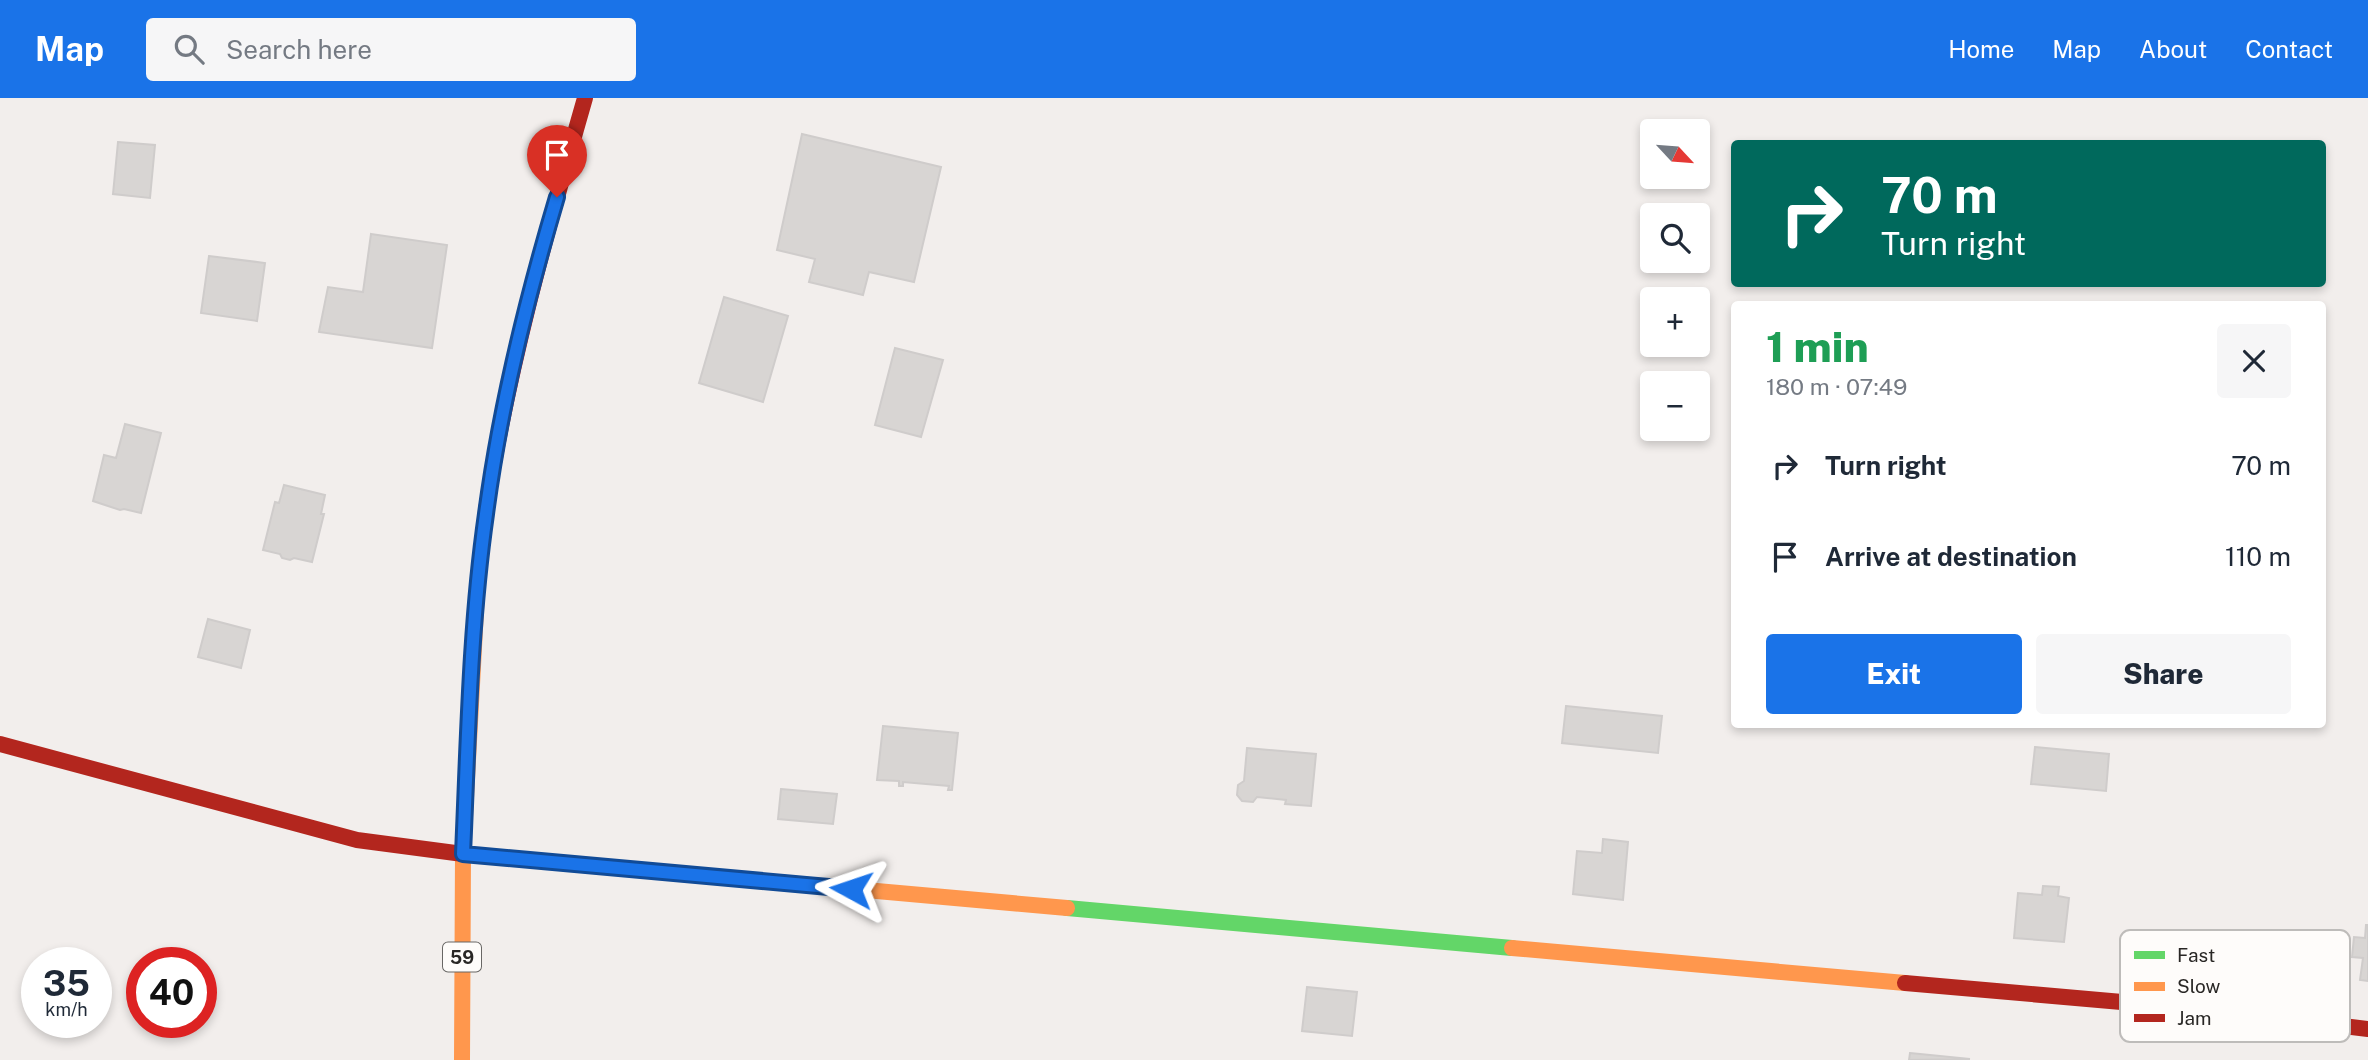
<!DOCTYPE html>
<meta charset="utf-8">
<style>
body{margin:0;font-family:"Public Sans",sans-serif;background:#f6f6f7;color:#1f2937;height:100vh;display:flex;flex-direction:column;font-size:26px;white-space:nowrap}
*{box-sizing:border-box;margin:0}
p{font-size:23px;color:#747a83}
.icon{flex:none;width:38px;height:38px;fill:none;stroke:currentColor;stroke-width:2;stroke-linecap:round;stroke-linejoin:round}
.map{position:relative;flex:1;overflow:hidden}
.side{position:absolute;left:1731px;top:203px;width:595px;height:427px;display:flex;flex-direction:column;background:#fff;border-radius:7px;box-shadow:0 4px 10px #0003}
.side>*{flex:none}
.hud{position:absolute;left:1731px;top:42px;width:595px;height:147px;border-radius:7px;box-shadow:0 4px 10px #0003;background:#00695c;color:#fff;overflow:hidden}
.needle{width:46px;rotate:116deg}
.buttons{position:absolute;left:1640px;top:21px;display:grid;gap:14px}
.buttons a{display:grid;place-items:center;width:70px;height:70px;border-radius:7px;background:#fff;box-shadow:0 4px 10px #0003;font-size:35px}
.speed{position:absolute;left:21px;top:849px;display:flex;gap:14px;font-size:35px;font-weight:700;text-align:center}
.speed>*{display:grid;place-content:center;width:91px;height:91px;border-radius:50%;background:#fff;box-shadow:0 4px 10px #0003;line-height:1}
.speed small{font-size:18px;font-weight:400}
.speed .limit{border:10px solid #d22;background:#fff;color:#111}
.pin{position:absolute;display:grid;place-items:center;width:60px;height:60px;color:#fff;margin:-72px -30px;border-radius:50% 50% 50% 0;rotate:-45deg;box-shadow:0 0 7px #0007}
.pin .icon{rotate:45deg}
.me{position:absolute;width:77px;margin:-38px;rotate:275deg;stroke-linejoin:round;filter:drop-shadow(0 0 5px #0008)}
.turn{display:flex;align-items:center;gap:24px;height:147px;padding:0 35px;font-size:32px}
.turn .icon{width:91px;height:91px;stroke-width:2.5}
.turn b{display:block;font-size:49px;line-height:60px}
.round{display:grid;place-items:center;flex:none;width:74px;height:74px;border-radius:7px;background:#f6f6f7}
.head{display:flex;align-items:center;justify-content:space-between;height:119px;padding:0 35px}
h1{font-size:42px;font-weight:800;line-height:52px;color:#1e9e55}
.action{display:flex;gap:14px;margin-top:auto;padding:14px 35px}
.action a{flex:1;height:80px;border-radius:7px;background:#1a73e8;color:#fff;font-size:28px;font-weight:800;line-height:80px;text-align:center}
.action a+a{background:#f6f6f7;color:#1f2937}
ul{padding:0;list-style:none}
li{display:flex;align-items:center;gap:21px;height:91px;padding:0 35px}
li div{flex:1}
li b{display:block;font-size:26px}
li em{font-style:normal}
header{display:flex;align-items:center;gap:42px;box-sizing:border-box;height:98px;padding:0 35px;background:#1a73e8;color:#fff}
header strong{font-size:33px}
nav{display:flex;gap:38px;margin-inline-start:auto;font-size:24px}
.search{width:490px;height:63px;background:#f6f6f7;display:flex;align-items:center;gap:18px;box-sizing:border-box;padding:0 24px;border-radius:7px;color:#747a83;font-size:26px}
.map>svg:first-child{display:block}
</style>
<header>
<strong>Map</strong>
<div class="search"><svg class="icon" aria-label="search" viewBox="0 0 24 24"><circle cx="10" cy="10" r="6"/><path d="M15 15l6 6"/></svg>Search here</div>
<nav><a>Home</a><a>Map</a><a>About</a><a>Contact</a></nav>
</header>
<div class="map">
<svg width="2368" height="962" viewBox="0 0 2368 962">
<rect width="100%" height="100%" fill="#f2eeec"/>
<path fill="#d8d5d3" stroke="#cfcccb" stroke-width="2" d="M802,36L941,69L914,184L869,174L863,197L809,184L815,161L777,152Z
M118,44L155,47L150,100L113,96Z
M371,136L447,147L432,250L319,234L328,189L363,194Z
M209,158L265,165L257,223L201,215Z
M724,199L788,218L763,304L699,285Z
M895,250L943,262L921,339L875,327Z
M125,326L161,335L141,415L124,411L120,412L93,403L104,357L116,360Z
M284,387L325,397L321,416H324L312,464L294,460L290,462L282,460L280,456L263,452L275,404L279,405Z
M208,521L250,532L241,570L198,559Z
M1566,608L1662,618L1658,655L1562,645Z
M883,628L958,635L952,692H948L949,688L903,684V688H899V683L877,682Z
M2035,649L2109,656L2106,693L2031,686Z
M1247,650L1316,656L1311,708L1285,706L1286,702L1257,699L1253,704L1242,703L1237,697L1238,687L1244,683Z
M781,691L837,696L833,726L778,721Z
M1603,741L1628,744L1623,802L1573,796L1577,753L1602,755Z
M2043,788L2059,789L2058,798L2069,800L2064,844L2014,840L2018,795L2042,797Z
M2366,827H2368V883L2360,882L2363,860L2352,859L2354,839L2365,840Z
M1307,889L1357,894L1352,938L1302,933Z
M1910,955L1970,961L1909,962Z"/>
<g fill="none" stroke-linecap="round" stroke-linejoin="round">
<path stroke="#63d668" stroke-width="16" d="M1067,810L1512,850"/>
<path stroke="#ff974d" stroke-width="16" d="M585,767L1067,810
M1512,850L1905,885
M462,962L463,756L477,493L486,412"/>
<path stroke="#b3261e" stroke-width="16" d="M486,412C508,271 546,136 585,0
M0,646L357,742L463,756L585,767
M1905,885L2213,912L2368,931"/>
</g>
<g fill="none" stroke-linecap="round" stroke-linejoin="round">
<g stroke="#114b97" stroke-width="18">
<path id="route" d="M557,99C526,203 500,309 486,416C470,528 468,643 463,756L851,791"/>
</g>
<use href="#route" stroke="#1a73e8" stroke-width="12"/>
</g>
<g text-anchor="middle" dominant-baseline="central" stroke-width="7" stroke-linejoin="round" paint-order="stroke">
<rect fill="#fefcfa" stroke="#696765" stroke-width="2" x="443" y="844.5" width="38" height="29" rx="5"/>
<g font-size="18" font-weight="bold" fill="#292725">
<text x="462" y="859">59</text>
</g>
</g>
<rect x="2120" y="832" width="230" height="112" rx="10" fill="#fefcfa" stroke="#bebcba" stroke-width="2"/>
<rect x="2134" y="853" width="31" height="8" fill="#63d668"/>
<rect x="2134" y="884" width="31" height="9" fill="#ff974d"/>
<rect x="2134" y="916" width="31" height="8" fill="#b3261e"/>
<g font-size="19" fill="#292725">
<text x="2177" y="864">Fast</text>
<text x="2177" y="895">Slow</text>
<text x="2177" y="927">Jam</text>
</g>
</svg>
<div class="buttons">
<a><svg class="needle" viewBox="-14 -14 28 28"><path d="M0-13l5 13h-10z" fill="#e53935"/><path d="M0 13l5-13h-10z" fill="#747a83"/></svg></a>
<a><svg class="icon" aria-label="search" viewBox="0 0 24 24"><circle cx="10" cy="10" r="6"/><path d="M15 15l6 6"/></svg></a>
<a>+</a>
<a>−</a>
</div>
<div class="speed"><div>35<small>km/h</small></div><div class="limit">40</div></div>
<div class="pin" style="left:557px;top:99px;background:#d93025"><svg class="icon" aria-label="arrive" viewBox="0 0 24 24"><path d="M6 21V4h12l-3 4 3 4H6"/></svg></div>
<svg class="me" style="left:851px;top:791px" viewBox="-20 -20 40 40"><path d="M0-17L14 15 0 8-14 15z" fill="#1a73e8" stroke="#fff" stroke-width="4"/></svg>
<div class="hud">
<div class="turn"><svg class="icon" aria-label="right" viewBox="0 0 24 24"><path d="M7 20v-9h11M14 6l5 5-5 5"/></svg><div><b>70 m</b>Turn right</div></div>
</div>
<section class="side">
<div class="head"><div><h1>1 min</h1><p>180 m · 07:49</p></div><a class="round"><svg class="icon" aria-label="close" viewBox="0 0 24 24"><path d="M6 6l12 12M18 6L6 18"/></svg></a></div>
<ul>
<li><svg class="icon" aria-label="right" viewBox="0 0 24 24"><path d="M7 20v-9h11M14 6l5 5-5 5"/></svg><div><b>Turn right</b></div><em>70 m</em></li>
<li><svg class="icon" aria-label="arrive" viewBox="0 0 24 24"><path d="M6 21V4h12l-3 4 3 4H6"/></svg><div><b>Arrive at destination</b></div><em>110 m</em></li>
</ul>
<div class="action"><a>Exit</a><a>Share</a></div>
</section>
</div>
